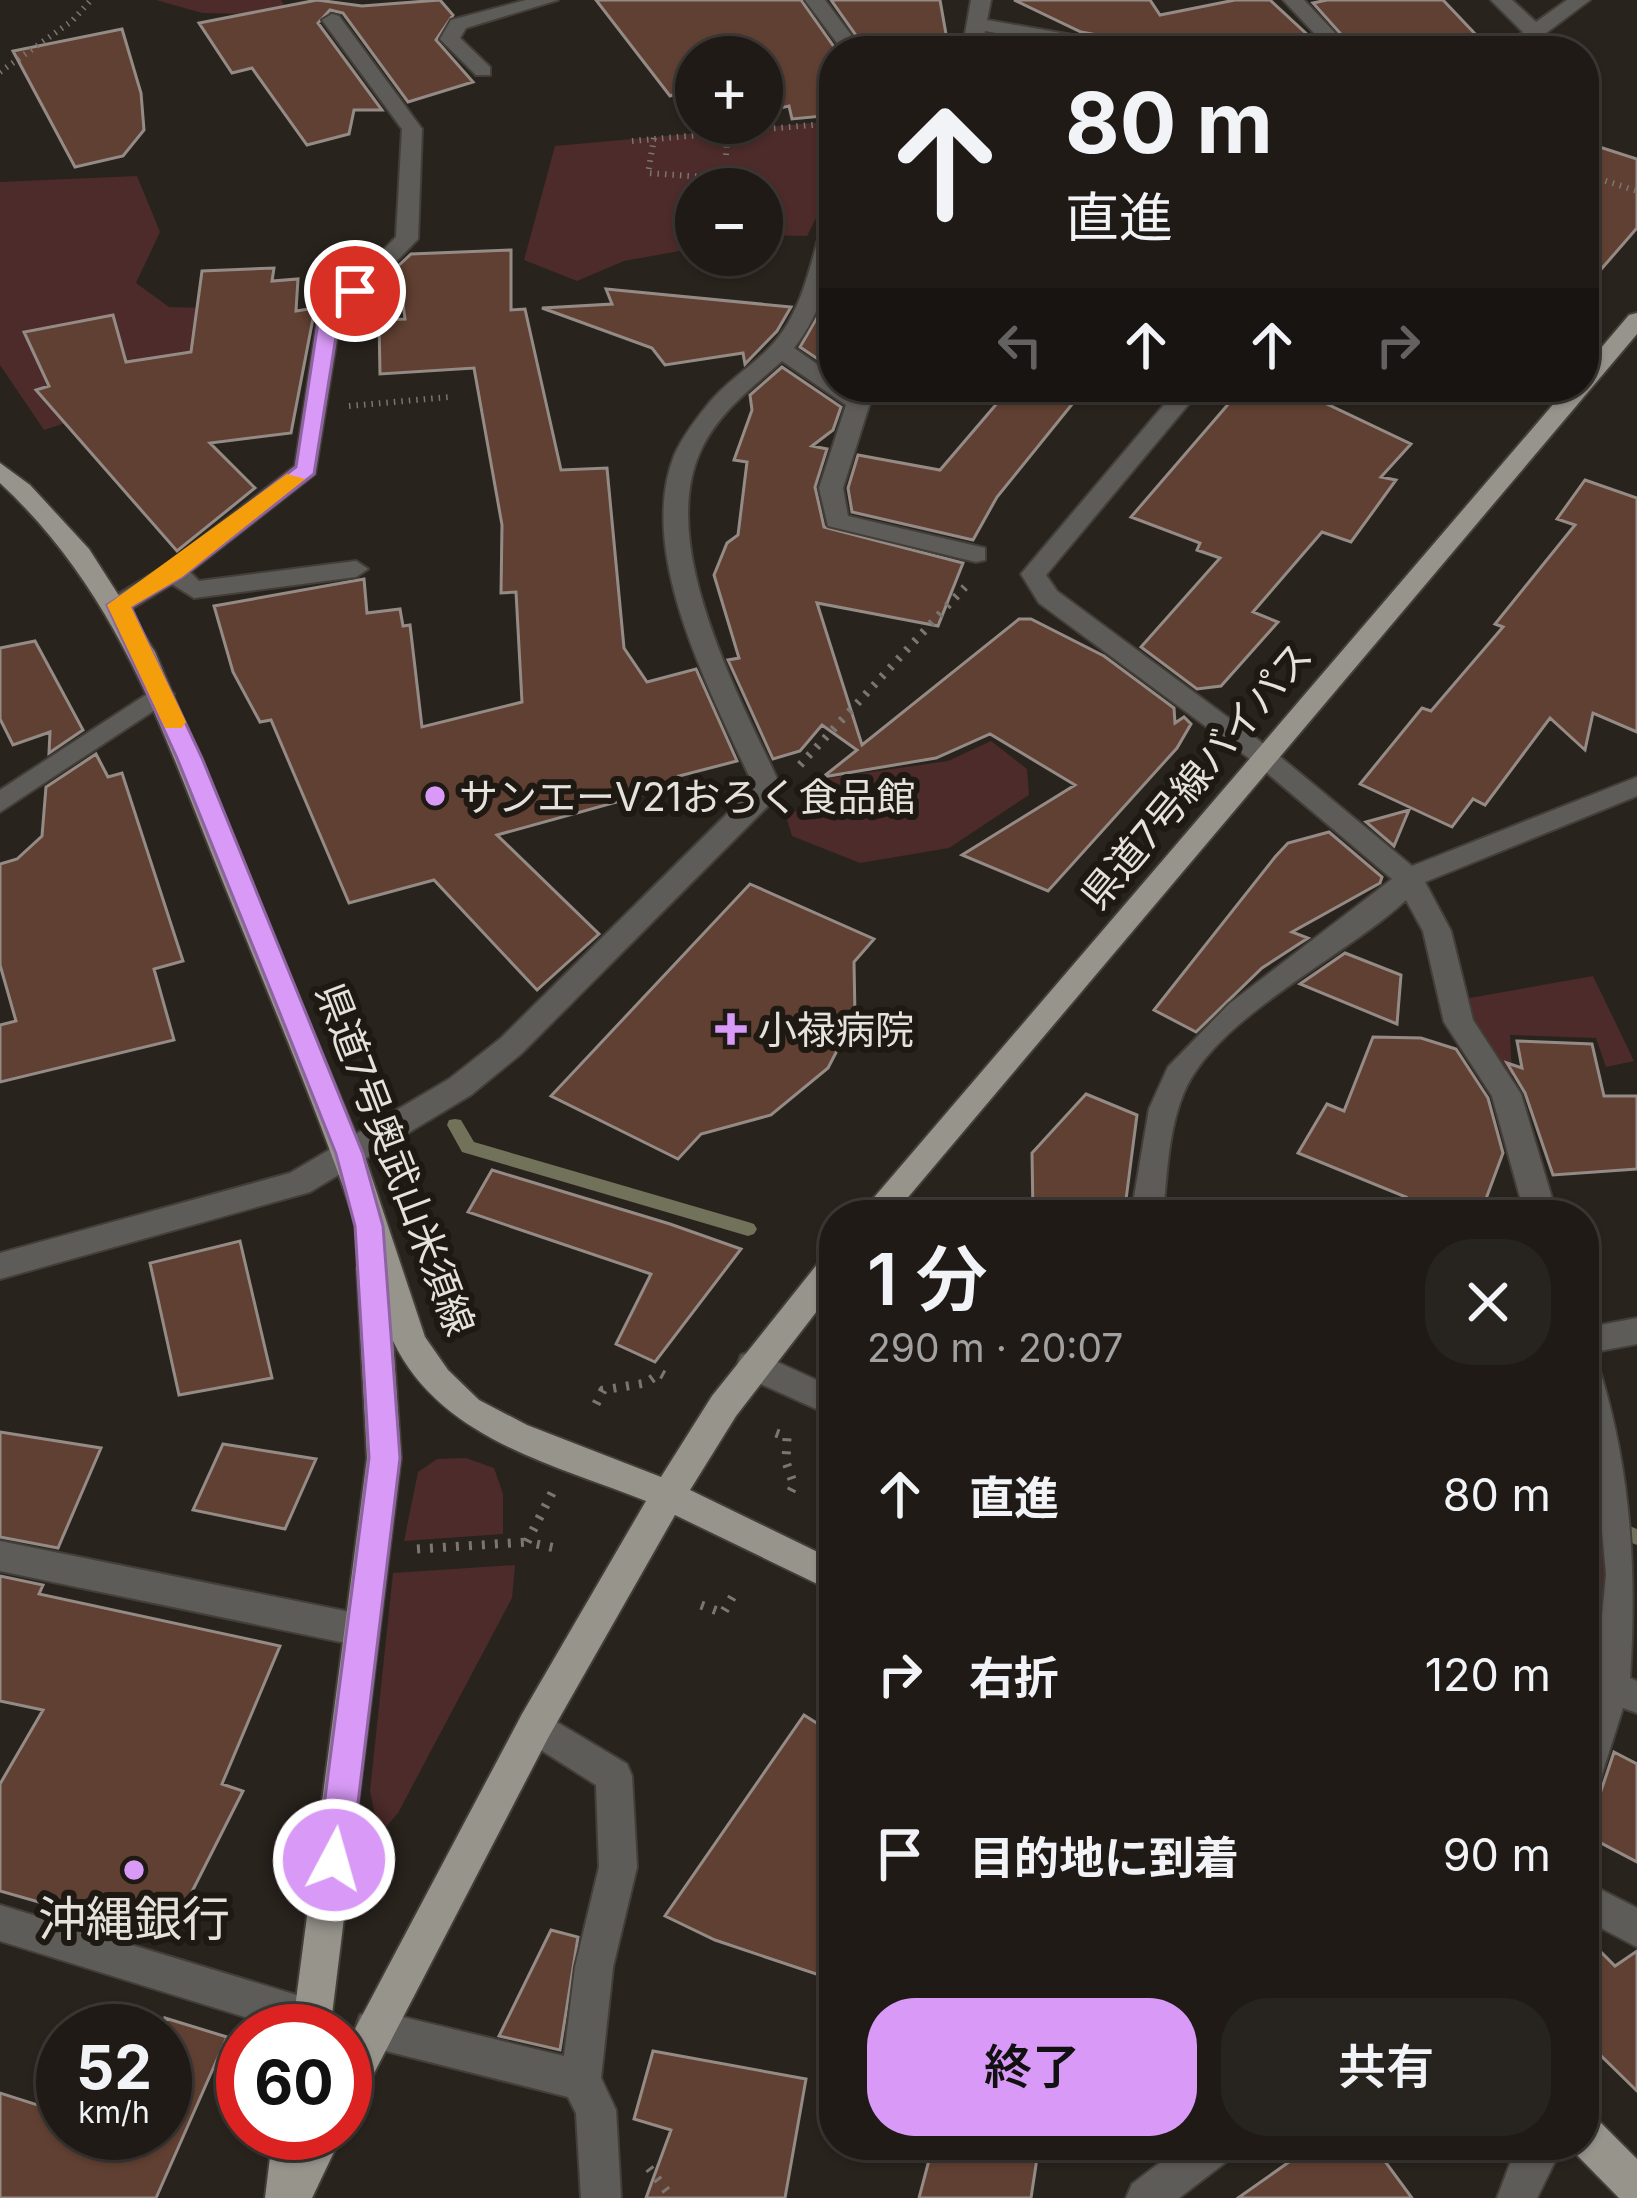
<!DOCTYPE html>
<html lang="ja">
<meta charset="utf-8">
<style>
body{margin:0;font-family:Inter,"Noto Sans JP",sans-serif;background:#27231f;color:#f1f3f6;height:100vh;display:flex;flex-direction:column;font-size:45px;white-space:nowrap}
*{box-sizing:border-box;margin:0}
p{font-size:39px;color:#a1a1a1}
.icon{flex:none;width:66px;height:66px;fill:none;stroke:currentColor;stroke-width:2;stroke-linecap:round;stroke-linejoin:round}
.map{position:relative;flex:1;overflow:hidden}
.side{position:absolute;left:819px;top:1200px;width:780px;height:960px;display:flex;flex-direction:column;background:#1f1a16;border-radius:48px;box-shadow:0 3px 9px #0004,0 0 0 3px #3c3835}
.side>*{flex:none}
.hud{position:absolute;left:819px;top:36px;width:780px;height:366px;border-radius:48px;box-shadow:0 3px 9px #0004,0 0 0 3px #3c3835;background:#1f1a16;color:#f1f3f6;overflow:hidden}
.controls{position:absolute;left:675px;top:36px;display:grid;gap:24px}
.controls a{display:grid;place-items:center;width:108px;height:108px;border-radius:50%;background:#1f1a16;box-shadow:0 3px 9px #0004,0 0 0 3px #3c3835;font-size:60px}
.speed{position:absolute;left:36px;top:2004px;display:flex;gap:24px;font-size:60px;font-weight:700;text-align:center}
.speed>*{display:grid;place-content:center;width:156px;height:156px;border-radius:50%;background:#1f1a16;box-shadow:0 3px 9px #0004,0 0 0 3px #3c3835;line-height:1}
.speed small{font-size:30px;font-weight:400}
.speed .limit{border:18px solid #d22;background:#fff;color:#111}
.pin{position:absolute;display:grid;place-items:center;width:102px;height:102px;color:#fff;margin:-51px;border:6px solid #fff;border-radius:50%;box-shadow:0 3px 12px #0007}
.me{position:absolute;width:132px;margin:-66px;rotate:6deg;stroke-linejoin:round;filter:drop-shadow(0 0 9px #0008)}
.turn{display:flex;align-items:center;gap:42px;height:252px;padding:0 48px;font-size:54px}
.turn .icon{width:156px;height:156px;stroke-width:2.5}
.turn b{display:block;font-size:84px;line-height:102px}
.lanes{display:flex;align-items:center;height:114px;padding:0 48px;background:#0003;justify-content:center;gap:60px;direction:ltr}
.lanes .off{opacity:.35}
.round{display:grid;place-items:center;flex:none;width:126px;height:126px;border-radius:48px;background:#27231f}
.head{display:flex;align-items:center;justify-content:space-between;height:204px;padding:0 48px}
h1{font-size:72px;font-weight:600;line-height:90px}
.cta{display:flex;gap:24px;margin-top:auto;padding:24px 48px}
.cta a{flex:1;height:138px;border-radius:48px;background:#d99af7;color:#111;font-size:48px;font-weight:600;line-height:138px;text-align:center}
.cta a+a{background:#27231f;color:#f1f3f6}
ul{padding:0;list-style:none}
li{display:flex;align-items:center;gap:36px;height:180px;padding:0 48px}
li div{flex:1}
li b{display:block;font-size:45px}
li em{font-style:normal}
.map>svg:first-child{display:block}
</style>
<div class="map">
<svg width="1637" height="2198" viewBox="0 0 1637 2198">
<rect width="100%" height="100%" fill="#29231d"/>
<path fill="#4c2b2a" d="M156,0H281L291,15L202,13Z
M834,121V183L807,236L762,235V189H696V248L624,261L577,281L524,260L555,146Z
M137,176L160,232L136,283L169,307L247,309L188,383L44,430L0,365V182Z
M991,741L1027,769L1029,795L949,848L860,863L792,836L787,819L830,778L948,761Z
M1593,976L1634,1061L1606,1067L1596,1038L1510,1035L1512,1076L1477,1034L1464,999Z
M466,1458L494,1468L503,1494V1534L404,1541L418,1472L437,1459Z
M1584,1523L1613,1539L1601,1660L1584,1654Z
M515,1565L512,1598L398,1813L386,1827L377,1825L370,1791L393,1573Z"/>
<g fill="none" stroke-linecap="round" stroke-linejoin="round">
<path fill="#72725a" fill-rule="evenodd" d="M455,1119L461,1120L474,1142L748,1222L754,1224L757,1229L754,1234L748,1236L462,1152L447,1125L449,1120Z
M1584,1508L1637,1529V1545L1584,1524Z"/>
</g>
<path fill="#604032" stroke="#958b86" stroke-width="3" d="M317,0L362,6L440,0L453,15L436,40L473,82L408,102L343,13L330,10L318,23L382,110H354L349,134L307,145L252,68L232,73L199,23Z
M596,0H801L837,51L834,115L792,119L789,106L762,112V57H696V119L676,94L670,96Z
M831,0H940L949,51H867Z
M1014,0H1150L1160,15L1235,0H1270L1325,51H1143L1130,41L1081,32Z
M1327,0H1443L1479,38L1455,42L1462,51H1356L1313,3Z
M122,29L141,93L144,130L123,156L75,167L13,51Z
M1584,142L1637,159V228L1584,289Z
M511,250V310L525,309L561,470L607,468L624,648L647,682L696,669L737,761L679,776L682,784L497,835L599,934L537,990L434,880L349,903L271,720L260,722L233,672L214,606L364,579L367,613L400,609L403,626L410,625L422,727L522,702L516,592L501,593L502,525L474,368L380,374L379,320L405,319L398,266L411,254Z
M274,268L272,281L298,279L296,311L315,308L291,433L210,443L255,488L177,551L36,390L49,386L24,332L113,315L126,362L191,352L202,271Z
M606,289L791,307L777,331L745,364L743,353L665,365L652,348L542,308L612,304Z
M822,309L834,311V370L800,347Z
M782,367L841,407L833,430L812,446L827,449L815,487L824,527L963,563L938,626L817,603L862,745L1019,619H1031L1104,656L1174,708L1175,723L1184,717L1191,724L1177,748L1048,891L962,855L1075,785L990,734L936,758L823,777L857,750L822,725L800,751L773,759L728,660L739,658L714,575L727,543L738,535L747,462L734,460L752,410L750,395Z
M1011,387H1086L997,497L973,540L852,512L848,488L858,455L940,470Z
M1243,387H1297L1329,396L1325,403L1411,444L1381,477L1396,480L1351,542L1322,532L1253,612L1278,622L1221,686L1197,689L1141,647L1220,558L1197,550L1200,543L1131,517Z
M1585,480L1637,498V732L1593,713L1585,750L1550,718L1485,805L1473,799L1452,827L1360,784L1422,708L1431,711L1503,627L1495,624L1575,525L1557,519Z
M35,641L83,730L49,753L50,732L13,745L0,719V648Z
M96,754L108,777L122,773L183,961L154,969L174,1040L0,1082V1025L16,1021L0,965V864L17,859L42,836L46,787Z
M1409,810L1394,846L1366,822Z
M1329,832L1382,877L1380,883L1292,932L1308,938L1262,968L1196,1032L1154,1010L1275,857L1288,843Z
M750,884L874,939L854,962L855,1016L828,1068L771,1115L701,1134L678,1159L551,1096Z
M1345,953L1401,975L1397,1024L1300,984Z
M1373,1037L1421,1038L1456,1049L1488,1098L1503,1153L1480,1215H1431L1402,1205L1406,1197L1298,1153L1327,1104L1344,1111Z
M1517,1041L1592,1044L1604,1096H1637V1169L1553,1175L1525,1093L1507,1063L1522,1068Z
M1086,1094L1137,1115L1124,1215H1033L1032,1153Z
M492,1170L670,1224L741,1249L655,1362L616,1344L651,1274L468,1212Z
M240,1241L272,1378L179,1395L150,1263Z
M0,1432L101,1448L58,1548L0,1537Z
M223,1444L316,1459L285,1529L193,1510Z
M0,1576L43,1585L39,1594L280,1646L222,1784L243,1791L168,1939L0,1891V1784L43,1710L0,1701Z
M804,1715L834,1734V1980L715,1940L665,1916Z
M1614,1752L1637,1764V1862L1584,1834V1799L1601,1791Z
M551,1930L578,1937L560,2050L499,2036Z
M1584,1935L1615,1966L1637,1951V2091L1584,2039Z
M165,2018L227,2037L156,2198H0V2093L63,2113V2133H165Z
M653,2051L806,2079L785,2198H646L671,2130L634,2119Z
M933,2145H1039L1031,2198H919Z
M1313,2145H1373L1412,2198H1238Z"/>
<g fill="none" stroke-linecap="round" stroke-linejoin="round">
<g stroke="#433e38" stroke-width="4">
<path id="minor" d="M526,0H558L466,28L460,38L490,67V75H476L440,39L451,20Z
M805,0H825L863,51H843Z
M971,0H991L987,20L1129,45L1139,51H1096L985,31L982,51H962Z
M1283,0H1304L1352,51H1331Z
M1491,0H1512L1536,22L1567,0H1590L1522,51H1499L1523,32Z
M332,14L339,16L422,129L418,239L340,319L315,474L190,572L199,581L356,561L368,569L356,577L194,598L172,584L128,611H110V599L165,566L295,466L318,317L396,237L402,129L322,20Z
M834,216C834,265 825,308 794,348L834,376V387H850L870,403L843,488L848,516L985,548V560L976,562L828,526L819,488L846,405L782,361C752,388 720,411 702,448C654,545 742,701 782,789L778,796L521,1054L471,1095L310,1192L0,1279V1253L290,1173L449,1079L501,1038L754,787C714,697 635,556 674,456C682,437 696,419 709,403C727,381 751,367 770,347C802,314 810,265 823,222Z
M1179,387H1203L1046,575L1057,591L1272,750L1412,866L1637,777V796L1425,882L1451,931L1473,1020L1521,1094L1557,1215H1525L1492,1096L1444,1022L1423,931L1406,900C1347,956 1213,1018 1183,1095C1168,1132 1167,1176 1163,1215H1131L1149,1109L1168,1067L1229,1004L1392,879L1254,762L1039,603L1021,574Z
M161,685L174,694L170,700L0,812V790Z
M1637,1318V1344L1584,1354V1328Z
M753,1351L834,1388V1417L741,1375L737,1365L741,1355Z
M1584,1357L1596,1361L1600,1371C1631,1470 1637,1575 1630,1678L1637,1681V1713L1623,1708L1597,1790L1584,1795V1719L1590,1695L1584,1693V1661L1597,1666L1606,1574L1597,1479L1584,1425Z
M0,1541L360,1614L372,1619L378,1630L372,1641L360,1646L0,1571Z
M535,1709L627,1764L632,1776L637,1867L613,1967L601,2078L616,2110L621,2198H581L576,2113L568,2097L374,2048L360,2043L355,2029L360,2015L374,2010L564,2056L575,1967L599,1867L596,1785L522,1738L517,1726L522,1714Z
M1584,1881L1637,1908V1947L1584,1919Z
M0,1905L313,2000L327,2005L332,2019L327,2031H290L0,1941Z
M1183,2145H1236L1230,2159L1179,2198H1126L1132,2184Z
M1517,2145H1563L1537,2198H1497Z"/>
</g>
<g stroke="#433e38" stroke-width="4">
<path id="major" d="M1637,313V334L893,1215H859L1568,387H1584V368L1629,315Z
M0,463L30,485L89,549L155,652L364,1154L425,1337L448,1370L479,1400L527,1425L661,1477L712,1396L823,1257L834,1253V1289L736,1416L690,1490L834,1560V1592L675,1515L548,1738L359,2102L345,2108V2048L522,1714L646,1501C553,1464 440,1439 393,1341L401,1458L330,2031H292L367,1458L357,1268L367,1257C327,1133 276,1013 227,892C166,742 123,597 0,483Z
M1584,2114L1598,2120L1637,2159V2198H1619L1570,2148L1584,2145Z
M273,2133H343L312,2198H265Z"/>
</g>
<path stroke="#7b7671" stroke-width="6" stroke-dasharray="1.5 6" stroke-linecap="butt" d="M0,72L72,21L91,0
M654,138L648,173L718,178L713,189
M632,141L834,123
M726,155L727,132
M1584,174L1637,191
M349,406L449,397"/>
<path stroke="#7b7671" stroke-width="8" stroke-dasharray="3 9" stroke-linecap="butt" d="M800,765L965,587"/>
<path stroke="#7b7671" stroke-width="9" stroke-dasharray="3 10" stroke-linecap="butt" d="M596,1404L603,1390L646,1383L660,1373L671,1379
M776,1433L787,1437L786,1462L794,1485L787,1499
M552,1493L527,1542L560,1549
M417,1549L527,1542
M701,1605L723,1613L737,1589
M649,2168L672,2198"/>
<use href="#minor" fill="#5e5c58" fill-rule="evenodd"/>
<use href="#major" fill="#97948c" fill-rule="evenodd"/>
</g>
<path fill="#d99af7" stroke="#8d64a1" stroke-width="3" d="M355,285L365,291L339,318L314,474L182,577L131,607L202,758L303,1006L363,1154L383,1226L400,1458L351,1860L346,1872L334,1876L322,1872L317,1860L369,1458L355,1226L336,1154L277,1006L177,758L107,605L166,567L296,467L319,316Z"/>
<path fill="#f59e0b" d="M287,474L305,479L182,577L131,607L186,722L182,728H165L107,605Z"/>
<g fill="#d99af7" stroke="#1f1913" stroke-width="4.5">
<circle cx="435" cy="796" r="12"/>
<path d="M725 1011h12v12h12v12h-12v12h-12v-12h-12v-12h12z"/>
<circle cx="134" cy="1870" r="12"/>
</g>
<g text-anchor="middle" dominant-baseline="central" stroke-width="12" stroke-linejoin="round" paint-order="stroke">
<g font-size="39" fill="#e5e1dc" stroke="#1f1913">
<text transform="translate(1196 775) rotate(-50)">県道7号線バイパス</text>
<text transform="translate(396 1159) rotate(69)">県道7号奥武山米須線</text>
</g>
<g font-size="39" fill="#e5e1dc" stroke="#1f1913" text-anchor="start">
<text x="459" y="796">サンエーV21おろく食品館</text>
<text x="758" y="1029">小禄病院</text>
</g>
<g font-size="48" fill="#e5e1dc" stroke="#1f1913">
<text x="134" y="1918">沖縄銀行</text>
</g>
</g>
</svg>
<div class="controls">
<a>+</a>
<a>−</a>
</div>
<div class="speed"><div>52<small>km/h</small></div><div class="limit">60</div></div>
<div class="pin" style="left:355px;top:291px;background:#d93025"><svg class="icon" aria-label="arrive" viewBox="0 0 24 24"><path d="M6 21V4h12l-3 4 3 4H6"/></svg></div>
<svg class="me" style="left:334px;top:1860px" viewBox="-20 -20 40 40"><circle r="17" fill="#d99af7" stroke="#fff" stroke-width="3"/><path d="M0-11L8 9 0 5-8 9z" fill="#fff"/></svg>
<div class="hud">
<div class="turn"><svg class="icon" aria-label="ahead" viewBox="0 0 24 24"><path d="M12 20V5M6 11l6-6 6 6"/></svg><div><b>80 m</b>直進</div></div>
<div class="lanes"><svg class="icon off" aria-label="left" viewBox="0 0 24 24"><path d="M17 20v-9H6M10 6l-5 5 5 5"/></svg><svg class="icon" aria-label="ahead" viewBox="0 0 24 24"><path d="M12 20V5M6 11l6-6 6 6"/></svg><svg class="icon" aria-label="ahead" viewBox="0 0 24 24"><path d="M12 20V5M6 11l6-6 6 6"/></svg><svg class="icon off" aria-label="right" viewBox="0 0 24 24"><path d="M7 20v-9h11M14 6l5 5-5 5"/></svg></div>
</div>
<section class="side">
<div class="head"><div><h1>1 分</h1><p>290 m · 20:07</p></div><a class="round"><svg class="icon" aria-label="close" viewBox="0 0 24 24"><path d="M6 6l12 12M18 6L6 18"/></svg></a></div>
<ul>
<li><svg class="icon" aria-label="ahead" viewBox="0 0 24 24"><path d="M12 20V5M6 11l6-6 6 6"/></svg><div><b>直進</b></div><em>80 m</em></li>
<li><svg class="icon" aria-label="right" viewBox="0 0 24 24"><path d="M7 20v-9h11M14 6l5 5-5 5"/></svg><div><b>右折</b></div><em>120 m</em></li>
<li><svg class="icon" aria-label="arrive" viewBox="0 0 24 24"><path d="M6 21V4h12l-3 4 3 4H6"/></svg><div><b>目的地に到着</b></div><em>90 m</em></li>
</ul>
<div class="cta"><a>終了</a><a>共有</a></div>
</section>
</div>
